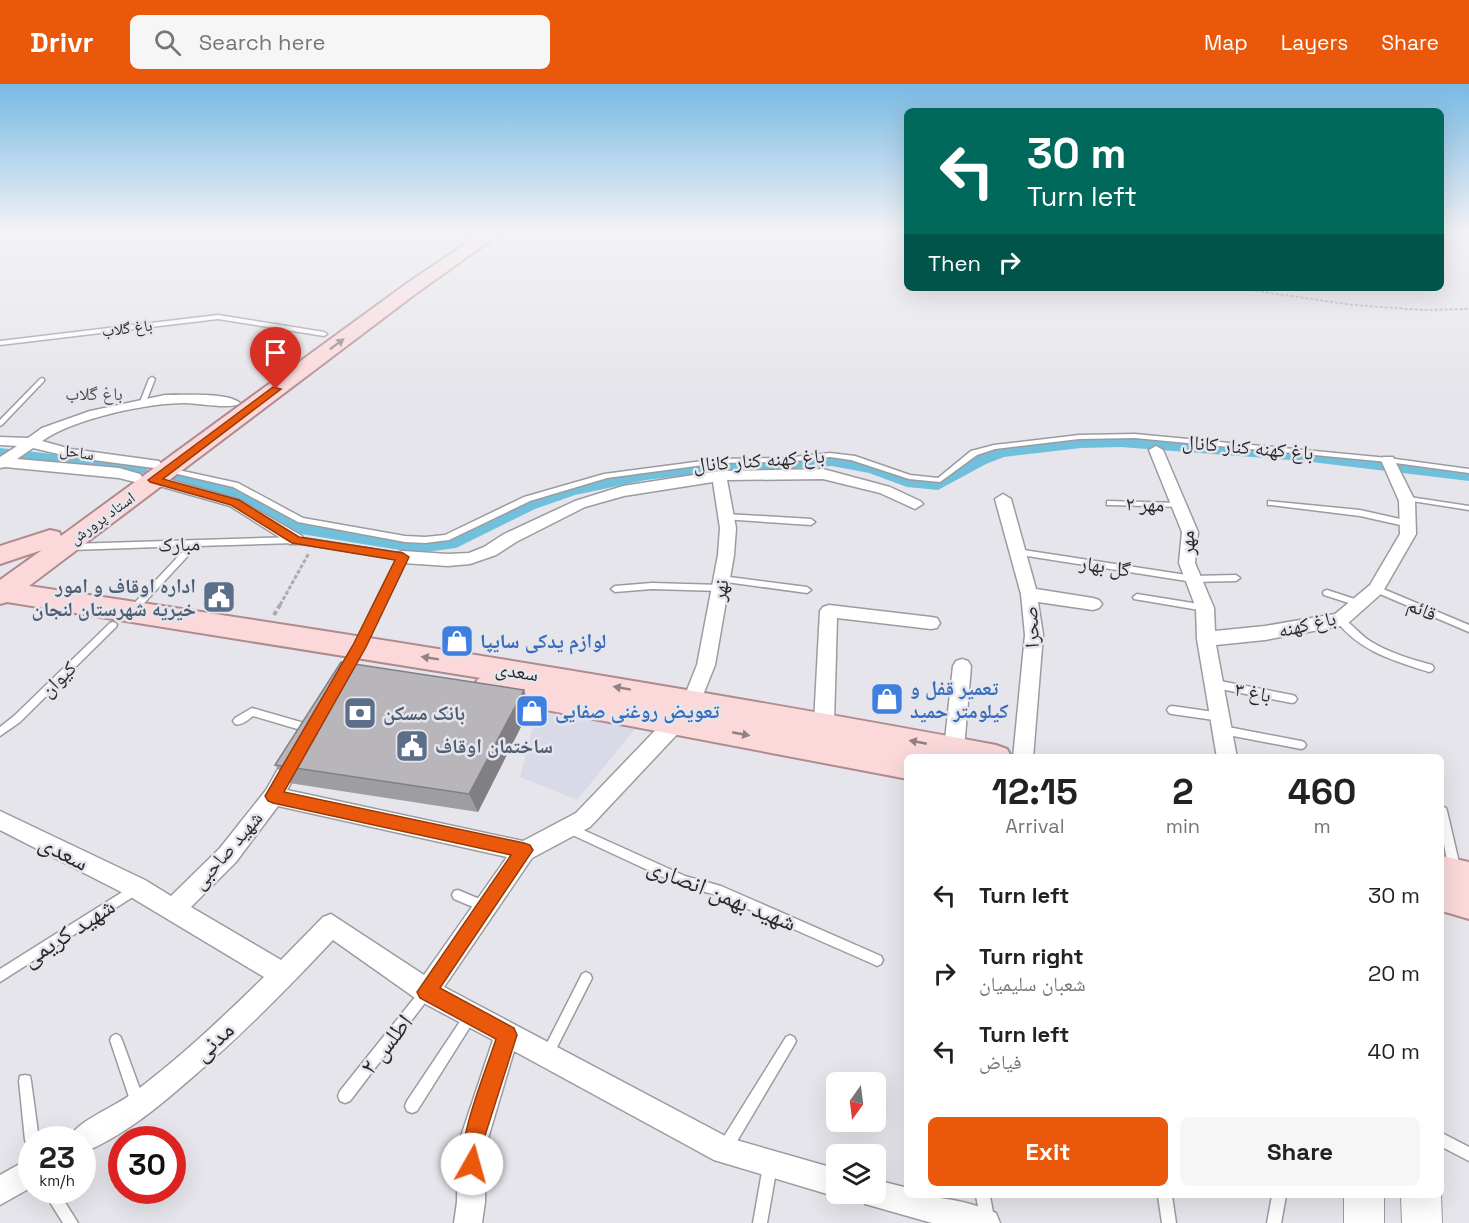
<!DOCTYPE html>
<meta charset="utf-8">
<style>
body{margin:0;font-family:"Space Grotesk","Noto Naskh Arabic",sans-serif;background:#f6f6f6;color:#222;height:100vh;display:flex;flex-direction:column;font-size:22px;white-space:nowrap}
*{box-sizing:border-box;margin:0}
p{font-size:20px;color:#767676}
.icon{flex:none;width:33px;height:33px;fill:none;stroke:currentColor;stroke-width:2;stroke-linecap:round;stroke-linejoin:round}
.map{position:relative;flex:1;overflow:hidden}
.side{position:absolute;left:904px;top:670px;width:540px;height:444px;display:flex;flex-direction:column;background:#fff;border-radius:9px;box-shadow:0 6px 24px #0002}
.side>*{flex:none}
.guide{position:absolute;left:904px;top:24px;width:540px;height:183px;border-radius:9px;box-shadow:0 6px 24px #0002;background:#00695c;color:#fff;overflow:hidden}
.needle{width:39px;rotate:194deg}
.controls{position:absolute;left:826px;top:988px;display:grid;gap:12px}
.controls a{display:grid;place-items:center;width:60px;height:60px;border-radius:9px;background:#fff;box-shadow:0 6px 24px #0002;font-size:30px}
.speed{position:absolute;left:18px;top:1042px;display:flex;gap:12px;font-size:30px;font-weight:700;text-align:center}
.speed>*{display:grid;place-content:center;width:78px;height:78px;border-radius:50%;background:#fff;box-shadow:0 6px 24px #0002;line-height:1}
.speed small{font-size:15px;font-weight:400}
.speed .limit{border:9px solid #d22;background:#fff;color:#111}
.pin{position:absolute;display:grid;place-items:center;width:51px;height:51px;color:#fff;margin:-62px -26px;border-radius:50% 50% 50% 0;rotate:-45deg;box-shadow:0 0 6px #0007}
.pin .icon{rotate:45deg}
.me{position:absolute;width:66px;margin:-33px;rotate:7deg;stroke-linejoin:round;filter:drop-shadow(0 0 4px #0008)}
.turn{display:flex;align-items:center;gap:21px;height:126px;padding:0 24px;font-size:27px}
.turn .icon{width:78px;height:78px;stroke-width:2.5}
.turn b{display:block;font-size:42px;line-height:51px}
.then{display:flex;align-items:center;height:57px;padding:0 24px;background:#0003;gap:12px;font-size:22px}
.eta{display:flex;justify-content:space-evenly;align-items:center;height:102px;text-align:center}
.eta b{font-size:36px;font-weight:700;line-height:42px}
.primary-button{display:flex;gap:12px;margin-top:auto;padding:12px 24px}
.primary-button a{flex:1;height:69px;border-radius:9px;background:#ea580c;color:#fff;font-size:24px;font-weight:700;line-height:69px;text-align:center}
.primary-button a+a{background:#f6f6f6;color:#222}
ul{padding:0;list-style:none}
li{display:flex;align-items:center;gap:18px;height:78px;padding:0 24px}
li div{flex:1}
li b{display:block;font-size:22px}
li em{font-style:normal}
header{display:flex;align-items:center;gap:36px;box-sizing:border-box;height:84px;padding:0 30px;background:#ea580c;color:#fff}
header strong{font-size:28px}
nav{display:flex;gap:33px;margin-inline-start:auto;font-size:21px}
.search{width:420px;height:54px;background:#f6f6f6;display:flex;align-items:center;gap:15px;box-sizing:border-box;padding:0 21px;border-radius:9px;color:#767676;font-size:22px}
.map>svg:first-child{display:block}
</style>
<header>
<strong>Drivr</strong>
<div class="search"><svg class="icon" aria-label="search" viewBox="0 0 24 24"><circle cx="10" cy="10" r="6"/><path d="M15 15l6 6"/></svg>Search here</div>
<nav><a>Map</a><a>Layers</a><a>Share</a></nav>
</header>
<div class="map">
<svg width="1469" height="1139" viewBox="0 0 1469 1139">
<rect width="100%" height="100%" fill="#e5e5eb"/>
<path fill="#d9dae7" d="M537,625L639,640L577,716L520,693Z"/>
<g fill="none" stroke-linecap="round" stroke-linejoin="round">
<path fill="#70c0dc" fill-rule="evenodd" d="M1121,353L1303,367L1469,387V397L1303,377L1121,363L1081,364L1004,373L986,380L938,406L907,403L869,389L832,382L704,389L646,396L575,411L535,425L456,464L418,469L289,448L241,419L223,411L173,398L170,394L173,390L179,389L235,403L299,438L354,445L418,457L446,454L523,417L565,402L646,386L704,379L832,372L879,381L910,393L935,395L974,372L1001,363L1081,354Z
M0,364L139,380L145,381L148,385L145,389L139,390L0,374Z"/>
<g stroke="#9b9ba1" stroke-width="3">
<path id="lane" d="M218,231L324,248L327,250L324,252L218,235L0,261V257Z
M152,293L155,295L146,318L143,320L141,319L140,318L149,295Z
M42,294L44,295V297L2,341L0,342V336L40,295Z
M1135,350L1388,374L1469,385V389L1388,378L1135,354L1079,355L995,365L977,371L940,398L909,395L851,376L830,373L785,378L718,379L607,394L530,417L449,456L425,459L405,458L298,438L233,403L169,388L165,386L169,384L238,399L303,434L405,452L425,453L445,451L524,413L604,390L718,375L785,374L830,369L855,372L910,391L938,394L971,367L994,361L1079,351Z
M1403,412L1469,422V426L1406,416L1402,414Z
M1107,417L1180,419L1184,421L1180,423L1110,421H1107Z
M1268,417L1360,426L1409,437L1413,440L1409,443L1360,432L1271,421H1268Z
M726,430L811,435L815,438L811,441L723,435L722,433Z
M296,453L403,470L407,473L362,565H356L355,563L398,475L296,459L197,462L134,530H128L127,528L128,526L188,462L71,466L67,463L71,460Z
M1017,465L1193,492L1236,491L1240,494L1236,497L1193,498L1014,470L1013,468Z
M722,492L807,503L811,506L807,509L719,497L718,495L719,493Z
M652,499L721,501L725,504L721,507L652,505L615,508L611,505L615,502Z
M1376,502L1469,541V548L1373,507L1372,505Z
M1327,506L1361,517L1362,519L1358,522L1324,511L1323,509L1324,507Z
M1137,510L1205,521L1209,524L1205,527L1134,515L1133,513Z
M1340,533C1351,538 1359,550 1370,557C1389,569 1411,575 1432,581L1434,584L1432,587L1429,588C1395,577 1358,567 1336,536L1337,534Z
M113,538L116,539L117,541L116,543L20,638L0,652V643L14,632L110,539Z
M1215,596L1292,611L1295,612L1297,615L1295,618L1292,619L1215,604L1212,603L1210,600L1212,597Z
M1172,622L1221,629L1224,630L1226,633L1224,636L1221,637L1172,630L1169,629L1167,626L1169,623Z
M252,624L311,641L314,642L316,645L314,648L311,649L253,632C248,636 241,642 235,640L233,637L235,634Z
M1223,642L1301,657L1304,658L1306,661L1304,664L1301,665L1223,650L1220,649L1218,646L1220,643Z
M1442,722L1446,724L1447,727L1461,787L1459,791L1455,792L1451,791L1449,787L1442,749Z
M570,740L685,792L721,802L881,872L883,876L881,880L877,882L873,880L716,811L680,801L566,748L565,745L566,742Z
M135,800L139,801L141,805L139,809L0,898V885Z
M458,806L489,819L491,823L489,827L485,828L454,815L452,811L454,807Z
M586,888L590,890L592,894L590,898L552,973L548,975L544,973L542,969L544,965L582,890Z
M427,901L431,903L433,907L431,911L350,1017L345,1019L340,1017L338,1012L340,1007L423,903Z
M471,925L475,927L477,931L475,935L417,1027L412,1029L407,1027L405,1022L407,1017L467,927Z
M116,950L120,952L122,956L145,1019L143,1024L138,1026L133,1024L131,1019L110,956L112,952Z
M790,951L794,953L796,957L794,961L730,1069L725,1071L720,1069L718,1064L720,1059L786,953Z
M25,991L30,992L31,997L39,1056H32V1063L27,1061L25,1056L19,997L20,992Z
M1442,1049L1469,1063V1077L1442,1063Z
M770,1075L775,1077L777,1082L767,1139H753L763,1082L765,1077Z
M43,1107H58L78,1139H63Z
M976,1112H990L995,1139H981Z
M1158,1112H1172L1176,1139H1162Z
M1272,1112H1286L1281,1139H1267Z"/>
</g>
<g stroke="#9b9ba1" stroke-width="3">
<path id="street" d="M165,311C182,311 228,308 240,319C233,326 197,319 185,319C146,319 73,335 42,357L71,365L159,377L161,380L154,384L71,373L33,364L17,375L119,384L140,390L142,393L140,396L135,398L119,394L5,383L0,384V373L17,362L0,361V353L28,354L42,344L90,327Z
M1156,362L1163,366L1198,448L1195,479L1214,524L1215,547L1265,542L1335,530L1370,501L1400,450L1399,417L1381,376L1383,373H1393L1415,417L1416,450L1382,509L1346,541L1265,556L1216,561L1237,674H1217L1197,555L1196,524L1179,479L1182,448L1149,366Z
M823,385L890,403L920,417L923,420L915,425L880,409L823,395L727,396L736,444L734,471L715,581L699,621L692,624L685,621L683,616L697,581L718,471L720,444L713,398L624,412L585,423L516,458L496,471L470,480L448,482L403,479L397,477L395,473L397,469L403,467L448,470L469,469L484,463L504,450L575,417L623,402L719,387Z
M154,391L240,416L302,452L304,456L302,460H290L230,422L149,399L147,396L149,393Z
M1003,410L1011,415L1036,505L1093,514L1099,516L1102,520L1099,524L1093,526L1038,518L1043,551L1033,674H1013L1025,551L1021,510L995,415Z
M829,521L931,533L937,534L940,539L937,544L931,545L837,534L834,639L831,645L824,647L817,645L814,639L820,527L823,523Z
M962,575L968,577L971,582L964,665L961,671L954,673L947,671L944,665L953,582L956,577Z
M676,630L683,632L686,638L683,644L590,743L532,774L444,903L729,1054L837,1085V1110H844L837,1113L714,1076L514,967L486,1061L485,1118L482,1139H454L457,1118L458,1061L493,956L418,916L333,856C287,905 240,953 188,997C157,1024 122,1053 82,1069V1056H68C76,1037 113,1024 130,1011C178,976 222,934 264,893L129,812L0,746V727L145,796L171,812L220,764L266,706L289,666L296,664L303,666L306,672L287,706L523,757L576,729L669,632ZM278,722L507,773L424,891L331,830L323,833L281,876L191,823L236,778Z
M32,1073V1103L0,1121V1091Z
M876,1096L908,1104V1112C938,1112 968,1117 996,1129L1000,1139H932L865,1120L861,1110H876Z"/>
</g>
<g stroke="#9b9ba1" stroke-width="2">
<path id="secondary" d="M1344,1112H1384V1139H1344Z
M1401,1112H1441L1442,1139H1402Z"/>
</g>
<g stroke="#b08b8e" stroke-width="4">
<path id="primary" d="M482,149H501L418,208L29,502C352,550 675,601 996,661L1007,665L1012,674H908V695L488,615L478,611L473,603L478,595L481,594L7,518L0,520V496L42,466L0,480V462L50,446L59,448L61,452L406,200Z
M1442,772L1469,778V835L1442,827Z"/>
</g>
<path stroke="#ababb0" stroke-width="2" stroke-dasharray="3 2" stroke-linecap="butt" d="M1236,204L1353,221L1423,226L1469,225"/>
<path stroke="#ababb0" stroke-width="3" stroke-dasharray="4 2" stroke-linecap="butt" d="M280,521L309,469"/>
<path stroke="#ababb0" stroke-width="4" stroke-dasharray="4.5 3" stroke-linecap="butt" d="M274,531L281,519"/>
<use href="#lane" fill="#fff" fill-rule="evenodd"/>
<use href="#street" fill="#fff" fill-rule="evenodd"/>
<use href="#secondary" fill="#fff" fill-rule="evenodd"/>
<use href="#primary" fill="#fbd9db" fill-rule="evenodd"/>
</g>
<path fill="#9e9da1" d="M524,606L530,625L478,728L289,699L275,681Z"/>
<path fill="#817f83" d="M524,606L530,625L478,728L469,710Z"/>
<path fill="#b8b6bb" stroke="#817f83" stroke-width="1.5" d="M341,578L524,606L469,710L275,681Z"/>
<defs><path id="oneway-solid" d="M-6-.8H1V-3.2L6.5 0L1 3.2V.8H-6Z" transform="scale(1.5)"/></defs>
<g fill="#928284">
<use href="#oneway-solid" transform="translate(337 260) rotate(-37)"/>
<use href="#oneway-solid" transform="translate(430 574) rotate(-171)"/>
<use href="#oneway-solid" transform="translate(622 604) rotate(-170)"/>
<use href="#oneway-solid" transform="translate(741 650) rotate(11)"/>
<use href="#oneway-solid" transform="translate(918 658) rotate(-169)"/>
</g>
<linearGradient id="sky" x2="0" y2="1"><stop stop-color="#78b9e3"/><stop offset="0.48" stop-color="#f3f3f6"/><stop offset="1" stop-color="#f3f3f6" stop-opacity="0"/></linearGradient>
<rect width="1469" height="309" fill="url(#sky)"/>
<path fill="#ea580c" stroke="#983908" stroke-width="1.5" d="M273,303L281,305L163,395L239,416L299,453L403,469L409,473L366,563L284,708L524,759L530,761L533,766L440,904L514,944L517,951L482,1061V1080L479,1088L472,1091L464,1088C454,1062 487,984 496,955L420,914L417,908L511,771L273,719L268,717L265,712L353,561L395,476L292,459L231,421L150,398L148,396Z"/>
<defs>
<g id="civic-square" transform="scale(1.725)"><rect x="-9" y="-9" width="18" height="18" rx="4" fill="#5c6f8a" stroke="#e5e5eb"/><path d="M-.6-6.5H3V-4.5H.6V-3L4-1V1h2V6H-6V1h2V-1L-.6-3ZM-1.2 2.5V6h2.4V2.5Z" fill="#fff"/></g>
<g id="shop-square" transform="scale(1.725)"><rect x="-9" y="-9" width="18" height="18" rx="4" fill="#3f7fe0" stroke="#e5e5eb"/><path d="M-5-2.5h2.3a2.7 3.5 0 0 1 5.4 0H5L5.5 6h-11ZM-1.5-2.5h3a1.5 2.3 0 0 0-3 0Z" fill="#fff"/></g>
<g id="bank-square" transform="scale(1.725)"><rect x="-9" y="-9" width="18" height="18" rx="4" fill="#5c6f8a" stroke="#e5e5eb"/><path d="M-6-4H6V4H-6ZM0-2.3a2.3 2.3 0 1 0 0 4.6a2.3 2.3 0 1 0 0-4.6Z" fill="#fff"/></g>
</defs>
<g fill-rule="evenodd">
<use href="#civic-square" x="219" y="513"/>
<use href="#shop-square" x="457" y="557"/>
<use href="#shop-square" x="887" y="615"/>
<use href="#shop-square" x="532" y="627"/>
<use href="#bank-square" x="360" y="629"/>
<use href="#civic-square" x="412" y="662"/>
</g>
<g text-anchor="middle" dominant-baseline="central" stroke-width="5" stroke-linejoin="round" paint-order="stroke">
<g font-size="16" fill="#292a2c" stroke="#e5e5eb">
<text transform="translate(127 244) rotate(-7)">باغ گلاب</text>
<text transform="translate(77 368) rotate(9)">ساحل</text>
<text transform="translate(102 434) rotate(-36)">استاد پرورش</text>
</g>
<g font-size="18" fill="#4b4b50" stroke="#e5e5eb">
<text x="94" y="309">باغ گلاب</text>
</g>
<g font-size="20" fill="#292a2c" stroke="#e5e5eb">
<text transform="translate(1248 363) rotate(5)">باغ کهنه کنار کانال</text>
<text transform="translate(759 376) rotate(-4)">باغ کهنه کنار کانال</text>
<text transform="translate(1145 420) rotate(2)">مهر ۲</text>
<text transform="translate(1187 459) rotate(-92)">مهر</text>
<text transform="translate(179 460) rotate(-2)">مبارک</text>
<text transform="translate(1105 482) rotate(9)">گل بهار</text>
<text transform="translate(720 506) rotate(-80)">نهر</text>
<text transform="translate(1422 525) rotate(24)">قائم</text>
<text transform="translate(1307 540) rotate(-13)">باغ کهنه</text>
<text transform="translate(1031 543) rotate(-93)">صحرا</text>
<text transform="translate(517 587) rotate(9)">سعدی</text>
<text transform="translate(58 595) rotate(-45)">کیوان</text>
<text transform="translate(1253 608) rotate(11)">باغ ۳</text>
<text transform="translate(227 766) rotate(-49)">شهید صاحبی</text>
</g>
<g font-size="20" font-weight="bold" fill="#4e5e75" stroke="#e5e5eb" text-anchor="start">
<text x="196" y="502" text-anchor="end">اداره اوقاف و امور<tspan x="196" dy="23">خیریه شهرستان لنجان</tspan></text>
<text x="383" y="629">بانک مسکن</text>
<text x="435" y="662">ساختمان اوقاف</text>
</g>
<g font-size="20" font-weight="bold" fill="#366cbe" stroke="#e5e5eb" text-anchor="start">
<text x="480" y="557">لوازم یدکی سایپا</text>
<text x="910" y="604">تعمیر قفل و<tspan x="910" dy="23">کیلومتر حمید</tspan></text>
<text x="555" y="627">تعویض روغنی صفایی</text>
</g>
<g font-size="24" fill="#292a2c" stroke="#e5e5eb">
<text transform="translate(64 768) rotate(27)">سعدی</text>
<text transform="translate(722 810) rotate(22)">شهید بهمن انصاری</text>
<text transform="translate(68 848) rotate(-33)">شهید کریمی</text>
<text transform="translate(213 957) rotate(-43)">مدنی</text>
<text transform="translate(386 960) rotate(-52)">اطلس ۲</text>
</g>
</g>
</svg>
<div class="controls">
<a><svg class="needle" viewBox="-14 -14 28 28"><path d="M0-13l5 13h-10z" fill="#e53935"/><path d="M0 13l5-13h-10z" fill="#767676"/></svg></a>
<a><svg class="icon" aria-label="layers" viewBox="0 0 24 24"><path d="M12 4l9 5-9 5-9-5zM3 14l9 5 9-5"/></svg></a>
</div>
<div class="speed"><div>23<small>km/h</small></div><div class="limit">30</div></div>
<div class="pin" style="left:276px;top:305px;background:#d93025"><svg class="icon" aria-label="arrive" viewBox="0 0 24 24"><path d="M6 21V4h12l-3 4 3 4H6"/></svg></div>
<svg class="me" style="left:472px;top:1080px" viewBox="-20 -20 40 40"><circle r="19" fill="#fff"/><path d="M0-13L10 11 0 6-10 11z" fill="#ea580c"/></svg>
<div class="guide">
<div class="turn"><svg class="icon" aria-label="left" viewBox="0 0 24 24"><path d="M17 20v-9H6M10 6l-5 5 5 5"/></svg><div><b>30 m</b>Turn left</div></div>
<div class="then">Then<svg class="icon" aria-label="right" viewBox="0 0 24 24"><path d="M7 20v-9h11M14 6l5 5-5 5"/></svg></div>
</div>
<section class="side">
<div class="eta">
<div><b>12:15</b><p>Arrival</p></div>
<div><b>2</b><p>min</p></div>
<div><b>460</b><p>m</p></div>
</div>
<ul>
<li><svg class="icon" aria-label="left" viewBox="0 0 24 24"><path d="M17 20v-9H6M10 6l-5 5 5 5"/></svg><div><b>Turn left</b></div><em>30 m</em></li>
<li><svg class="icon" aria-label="right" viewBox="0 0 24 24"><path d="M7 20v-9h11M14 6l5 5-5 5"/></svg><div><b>Turn right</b><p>شعبان سلیمیان</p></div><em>20 m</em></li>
<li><svg class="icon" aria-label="left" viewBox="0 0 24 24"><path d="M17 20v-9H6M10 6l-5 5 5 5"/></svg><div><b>Turn left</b><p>فیاض</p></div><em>40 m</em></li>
</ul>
<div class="primary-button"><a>Exit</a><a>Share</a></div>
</section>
</div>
